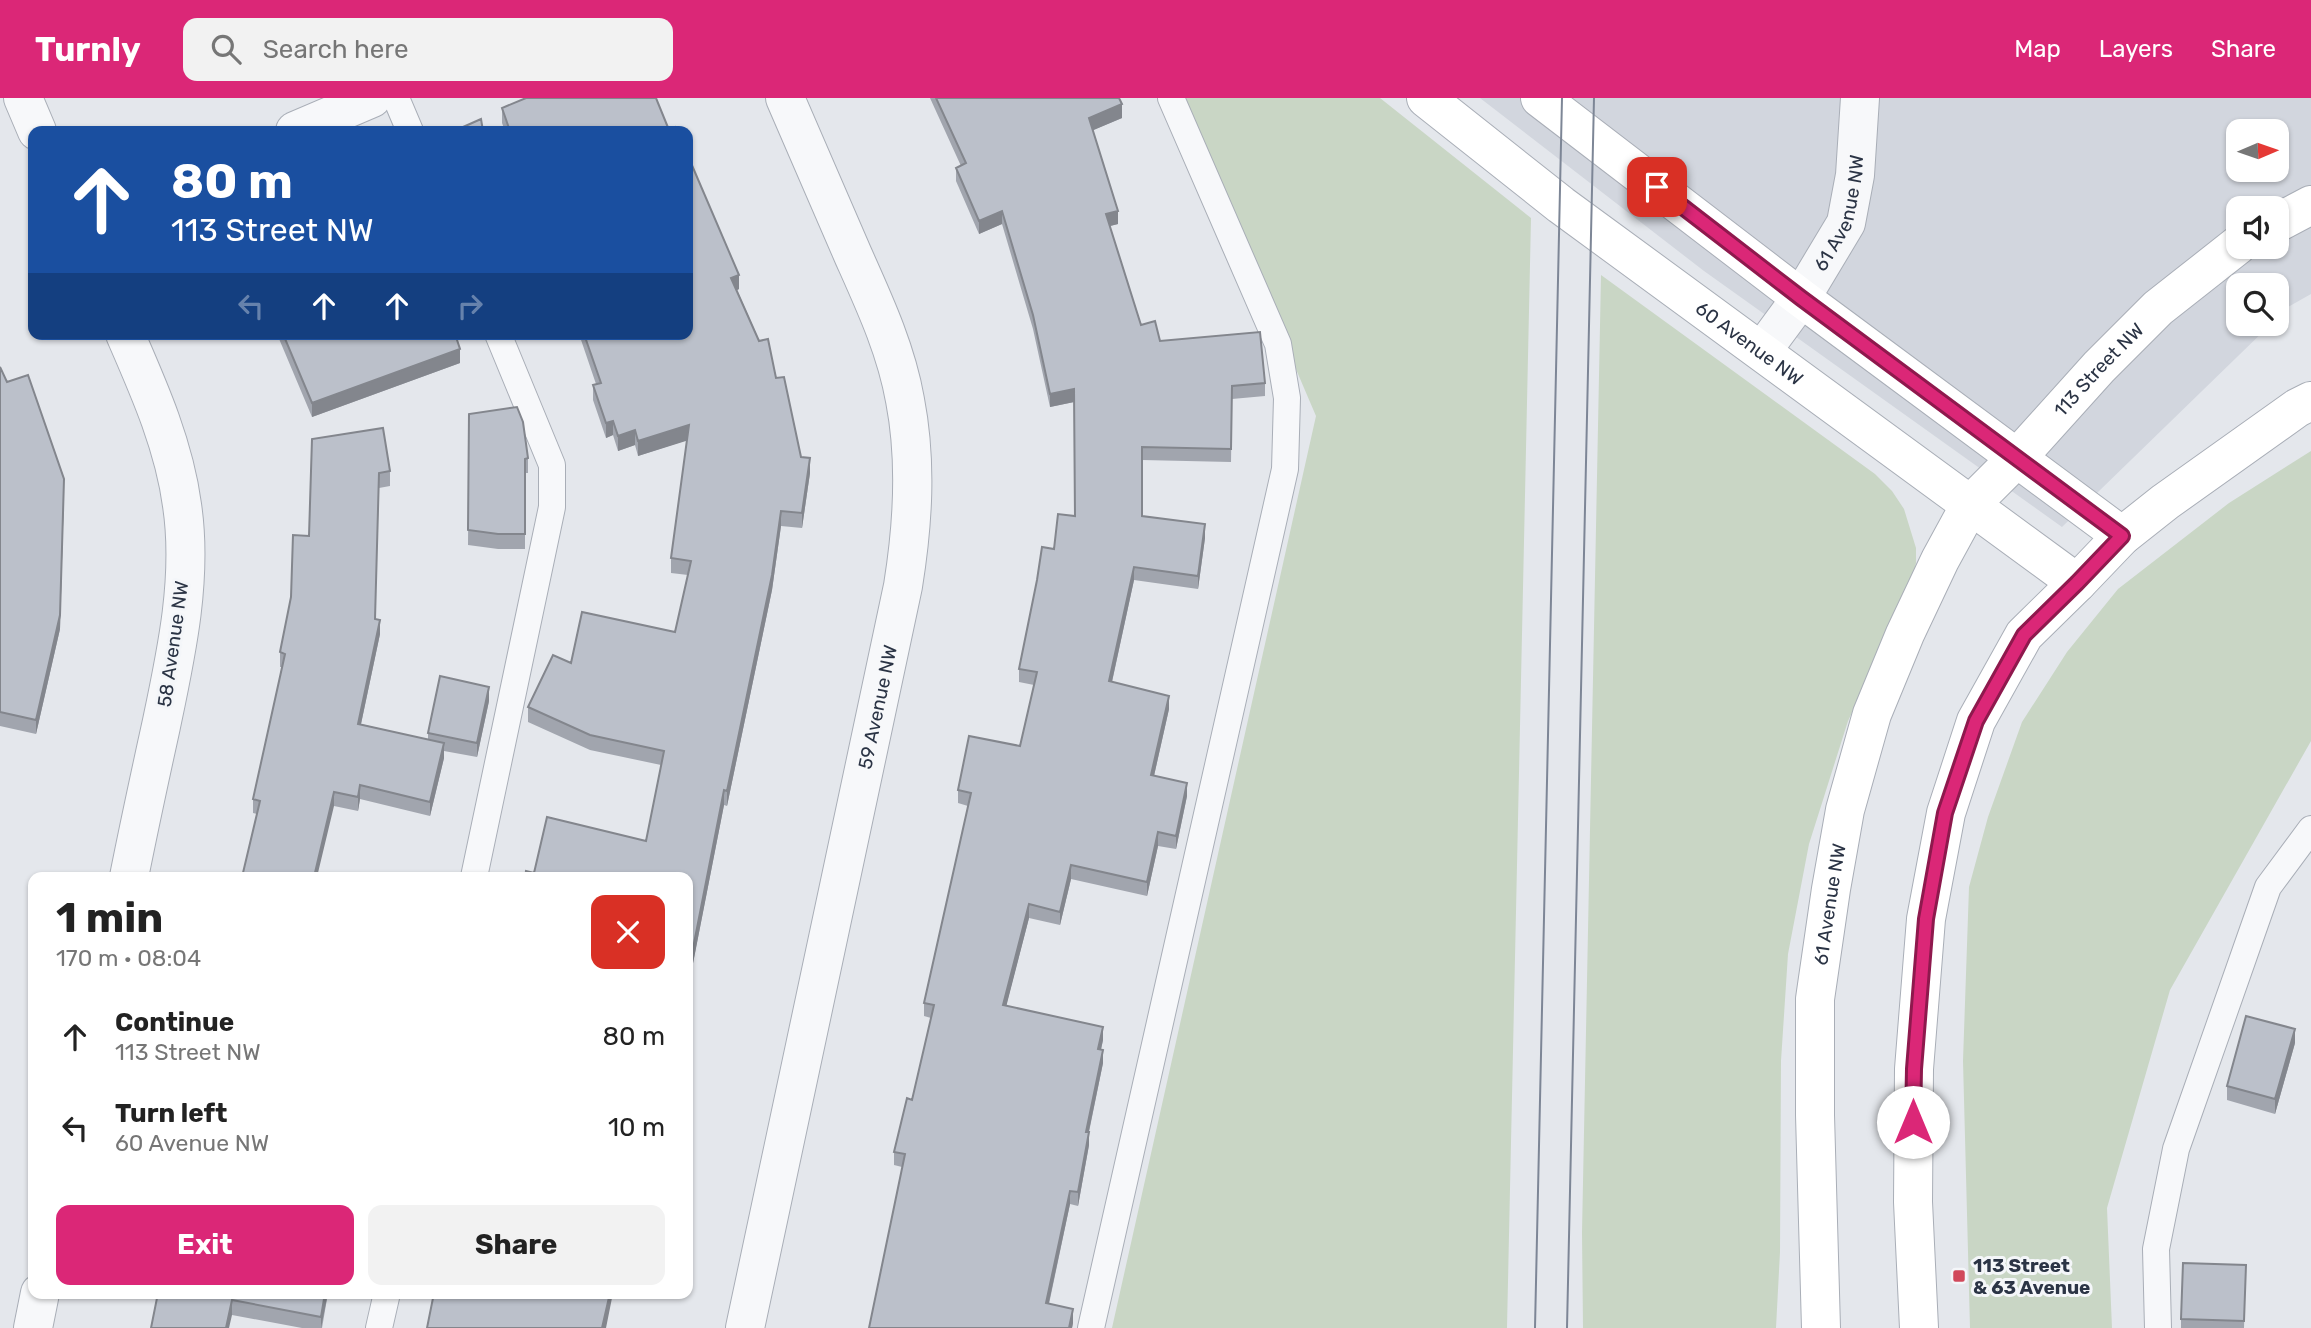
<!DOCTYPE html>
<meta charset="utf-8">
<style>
body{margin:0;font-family:Rubik,sans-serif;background:#f2f2f2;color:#222;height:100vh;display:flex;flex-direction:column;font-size:26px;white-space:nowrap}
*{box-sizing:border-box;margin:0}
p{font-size:23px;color:#767676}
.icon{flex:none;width:38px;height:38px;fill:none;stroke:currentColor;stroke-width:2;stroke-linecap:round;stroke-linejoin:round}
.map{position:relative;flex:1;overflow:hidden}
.panel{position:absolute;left:28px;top:774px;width:665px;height:427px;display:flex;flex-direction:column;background:#fff;border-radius:14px;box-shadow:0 2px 5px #0004}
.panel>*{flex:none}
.top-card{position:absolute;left:28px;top:28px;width:665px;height:214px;border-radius:14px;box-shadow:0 2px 5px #0004;background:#1a4fa0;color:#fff;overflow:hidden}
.needle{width:46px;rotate:88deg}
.tools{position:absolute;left:2226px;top:21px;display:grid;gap:14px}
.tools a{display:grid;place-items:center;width:63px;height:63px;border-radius:14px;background:#fff;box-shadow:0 2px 5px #0004;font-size:35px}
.pin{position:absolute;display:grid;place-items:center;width:60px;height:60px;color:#fff;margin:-30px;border-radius:14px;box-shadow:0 4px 10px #0006}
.me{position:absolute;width:77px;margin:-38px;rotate:0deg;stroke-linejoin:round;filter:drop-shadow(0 0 5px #0008)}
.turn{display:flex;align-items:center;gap:24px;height:147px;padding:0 28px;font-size:32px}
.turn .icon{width:91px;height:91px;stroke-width:2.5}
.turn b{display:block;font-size:49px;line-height:60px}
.lanes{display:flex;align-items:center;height:66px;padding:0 28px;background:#0003;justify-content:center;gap:35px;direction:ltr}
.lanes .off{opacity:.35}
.round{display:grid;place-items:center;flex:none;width:74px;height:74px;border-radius:14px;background:#f2f2f2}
.headline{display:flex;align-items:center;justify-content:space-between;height:119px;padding:0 28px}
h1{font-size:42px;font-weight:700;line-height:52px}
.button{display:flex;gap:14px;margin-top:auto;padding:14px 28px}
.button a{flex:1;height:80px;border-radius:14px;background:#db2777;color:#fff;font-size:28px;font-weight:700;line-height:80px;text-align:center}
.button a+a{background:#f2f2f2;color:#222}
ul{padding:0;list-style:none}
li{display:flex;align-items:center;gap:21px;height:91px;padding:0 28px}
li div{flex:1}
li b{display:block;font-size:26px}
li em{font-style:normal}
header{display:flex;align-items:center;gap:42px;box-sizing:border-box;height:98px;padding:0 35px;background:#db2777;color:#fff}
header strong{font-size:33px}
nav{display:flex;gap:38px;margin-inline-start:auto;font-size:24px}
.search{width:490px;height:63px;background:#f2f2f2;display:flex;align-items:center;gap:18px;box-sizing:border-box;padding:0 24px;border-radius:14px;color:#767676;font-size:26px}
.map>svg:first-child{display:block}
</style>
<header>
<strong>Turnly</strong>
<div class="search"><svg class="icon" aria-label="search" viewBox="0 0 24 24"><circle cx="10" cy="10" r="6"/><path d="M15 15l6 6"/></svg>Search here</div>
<nav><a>Map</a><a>Layers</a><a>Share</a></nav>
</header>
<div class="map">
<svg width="2311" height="1230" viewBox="0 0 2311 1230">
<rect width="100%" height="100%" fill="#e4e7ec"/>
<path fill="#d2d6de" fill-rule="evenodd" d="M1480,0H2311V196L2288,209L2277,220V187H2238V226H2271L2062,429L1704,173ZM2238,33H2277V72H2238ZM2238,110H2277V149H2238Z"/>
<path fill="#c9d6c5" d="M1180,0H1380L1531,120L1507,1230H1112L1316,318Z
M1601,177L1875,376L1892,393L1904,411L1916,450V465L1911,488L1848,623L1809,746L1788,856L1781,963L1780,1154L1776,1230H1583L1582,1135Z
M2311,353V643L2170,892L2107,1110L2112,1230H1970L1963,963L1969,789L1988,719L2022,624L2067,554L2118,491L2229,405Z"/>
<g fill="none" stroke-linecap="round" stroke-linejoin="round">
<g stroke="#a9aeb7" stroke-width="28">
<path id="lane" d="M396,0L410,33
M474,779L552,409V367L498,236
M379,1230L387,1195
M1091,1230L1285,371L1287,300L1278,246L1171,0
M2158,1230L2156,1151L2176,1051L2268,789L2311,731"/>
</g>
<g stroke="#a9aeb7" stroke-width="40">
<g id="street">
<path d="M23,0L37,33"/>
<path d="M295,33L372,0"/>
<path d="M125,236C149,291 174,347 182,407C193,480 176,557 161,628C150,678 139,729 129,779"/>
<path id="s1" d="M1762,253L1801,200L1846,125L1855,77L1860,0"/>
<path d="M33,1230L40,1195"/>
<path id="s2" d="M745,1230L903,488C913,426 917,364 905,302C896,251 874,204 853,157C830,104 807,52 785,0"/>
</g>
</g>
<g stroke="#a9aeb7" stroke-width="40">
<g id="secondary">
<path id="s3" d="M1426,0L1561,107L2077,485"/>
<path d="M1540,0L1801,200L2122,438"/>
<path d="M2277,125L2311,107"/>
<path id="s4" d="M1821,1230L1815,1017V901L1831,791L1845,712L1872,616L1905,536L1940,462L1970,407L2017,360L2099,269L2158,210L2238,147"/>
<path d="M1919,1230L1913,1104L1914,971L1926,821L1946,715L1976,623L2024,537L2077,485L2122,438L2165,404L2297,310L2311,303"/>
</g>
</g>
<use href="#lane" stroke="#f7f8fa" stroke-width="26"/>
<use href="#street" stroke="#f7f8fa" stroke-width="38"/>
<use href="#secondary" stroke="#fff" stroke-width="38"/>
<path stroke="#7d8696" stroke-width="2" d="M1535,1230L1562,0
M1567,1230L1594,0"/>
</g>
<path fill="#a1a5ae" d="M930,0H1119L1122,20L1093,32L1118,126L1110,128L1141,227L1160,243L1265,285V298L1232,301L1231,364L1142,362V418L1205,440L1198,491L1134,482L1112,584L1169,611L1154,678L1187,698L1176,751L1158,748L1147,798L1071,781L1060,827L1029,820L1006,908L1103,942L1101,952L1103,965L1089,1034V1047L1078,1108L1070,1106L1049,1206L1073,1225L1072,1230L902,1069L894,1067V1054L912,1002L931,920L924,918V905L968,708L958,705V692L1020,648L1034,587L1019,584V571L1054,451L1075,418L1074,304L1050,309L1033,231L1002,126L979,136L956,83V70L961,68Z
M502,10L669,32L677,33H505L502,25Z
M688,58L739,191L737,192L776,280L801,359L810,375L802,430L781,428L772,492L727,708L724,707L691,875L534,775L646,743L661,667L590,652L528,624V609L571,565L675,534L688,477L671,475V460L687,342L638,358L635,347L618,353L613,337L606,340L593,302V287L596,286L579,236H688Z
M277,236H455L460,265L312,319Z
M0,269L7,284L64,395L60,531L36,636L0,628Z
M469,316L528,360V375H525V451H498L468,447Z
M312,341L390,373V388L379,390L375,521L380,536L361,626L428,642V635L489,603L477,659L444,653V660L430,718L360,701L358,713L334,708L257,716L253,715V701L282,569H280V554L309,438Z
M2295,945L2275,1016L2227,1002V988Z
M2246,1167L2244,1230H2181V1221Z
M158,1195H328L322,1230H302L232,1217Z"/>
<path fill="#83868d" d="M1122,6V20L1089,34V20Z
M1002,113V126L979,136V123Z
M1118,113V126L1106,129V116Z
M739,177V191L731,195V180Z
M460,251V265L312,319V305Z
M1074,291V304L1050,309V296Z
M613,323V337L606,340V325Z
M689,327V342L638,358V343Z
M635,332V347L618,353V338Z
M810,360V375L802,430V415Z
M64,395L60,531L36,636V622Z
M781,413V428L772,492L727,708V693Z
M1205,426V440L1198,491V478Z
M1134,469V482L1109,597V583Z
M380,522V536L358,640V626Z
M489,589V603L477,659V645Z
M1169,598V611L1151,691V677Z
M444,645V660L430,718V704Z
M1187,685V698L1176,751V738Z
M360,687V701L358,713V699Z
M724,692V707L688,891V876Z
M334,694V708L317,779H314Z
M1158,734V748L1147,798V784Z
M1071,767V781L1060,827V814Z
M1029,806V820L1003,921V907Z
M1103,929V942L1098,964V951Z
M2295,931V945L2275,1016V1001Z
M1103,952V965L1086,1047V1034Z
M1089,1034V1047L1078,1108V1094Z
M1070,1093V1106L1046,1218V1205Z
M325,1195H328L321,1230V1219Z
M610,1195H613L606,1230H602Z
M232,1202V1217L229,1230H226Z
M1073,1211V1225L1072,1230H1069Z"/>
<path fill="#bbc0ca" stroke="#83868d" stroke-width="2" d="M526,0H656L669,32L675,29L677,33H510L502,10Z
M936,0H1119L1122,6L1089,20L1118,113L1106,116L1141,227L1155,223L1160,243L1260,234L1265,285L1232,288L1231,351L1142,349V418L1205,426L1198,478L1134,469L1109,583L1169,598L1151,677L1187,685L1176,738L1158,734L1147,784L1071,767L1060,814L1029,806L1003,907L1103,929L1098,951L1103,952L1086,1034H1089L1078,1094L1070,1093L1046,1205L1073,1211L1069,1230H869L905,1056L894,1054L907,1000L912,1002L934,907L924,905L971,695L958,692L969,638L1020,648L1037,574L1019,571L1037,482L1042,449L1054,451L1058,416L1075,418L1074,291L1050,296L1033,217L1002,113L979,123L956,70L966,65Z
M481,21L483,33H454Z
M688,58L739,177L731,180L759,243L768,241L776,280L784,279L801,359L810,360L802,415L781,413L772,477L727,693L724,692L688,876V779H525L526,773L534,775L547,719L646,743L664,653L590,637L528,609L553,557L571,565L582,514L675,534L691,463L671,460L689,327L638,343L635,332L618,338L613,323L606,325L593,287L601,285L584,236H688Z
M283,236H455L460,251L312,305Z
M0,269L7,284L28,277L64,381L60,517L36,622L0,614Z
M517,309L523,324L528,360L525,361V436H498L468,432L469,316Z
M383,330L390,373L379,375L375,521L380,522L358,626L444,645L430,704L360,687L358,699L334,694L314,779H242L260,703L253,701L285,556L280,554L291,499L293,437L309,438L312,341Z
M440,578L489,589L477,645L428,635Z
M2246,918L2295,931L2275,1001L2227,988Z
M2183,1165L2246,1167L2244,1223L2181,1221Z
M158,1195H325L321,1219L232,1202L226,1230H151Z
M434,1195H610L602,1230H427Z"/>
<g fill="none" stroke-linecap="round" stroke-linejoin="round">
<g stroke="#8e194d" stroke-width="18">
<path id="route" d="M1657,89L1801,200L2122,438L2077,485L2024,537L1976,623L1945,715L1926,821L1914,971L1913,1024"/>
</g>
<use href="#route" stroke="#db2777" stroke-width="12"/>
</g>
<rect fill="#d1495b" stroke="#f4f6f9" stroke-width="2.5" x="1952" y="1171" width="14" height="14" rx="3.5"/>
<g text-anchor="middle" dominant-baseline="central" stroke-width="6" stroke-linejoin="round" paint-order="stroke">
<g font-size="19" fill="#2b3445" stroke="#f4f6f9">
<text stroke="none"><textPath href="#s1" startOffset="161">61 Avenue NW</textPath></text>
<text stroke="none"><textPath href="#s3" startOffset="406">60 Avenue NW</textPath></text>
<text stroke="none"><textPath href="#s4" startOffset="1038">113 Street NW</textPath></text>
<text transform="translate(173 546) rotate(-82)">58 Avenue NW</text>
<text stroke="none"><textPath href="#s2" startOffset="635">59 Avenue NW</textPath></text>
<text stroke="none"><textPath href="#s4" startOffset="425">61 Avenue NW</textPath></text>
</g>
<g font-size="19" font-weight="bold" fill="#2b3445" stroke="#f4f6f9" text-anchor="start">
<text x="1973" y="1167">113 Street<tspan x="1973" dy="22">&amp; 63 Avenue</tspan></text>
</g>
</g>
</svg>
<div class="tools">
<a><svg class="needle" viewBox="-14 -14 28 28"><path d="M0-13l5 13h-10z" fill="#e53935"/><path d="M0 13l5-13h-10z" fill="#767676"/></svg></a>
<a><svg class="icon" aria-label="sound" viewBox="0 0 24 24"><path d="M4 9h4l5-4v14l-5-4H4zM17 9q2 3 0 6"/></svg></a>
<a><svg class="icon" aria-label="search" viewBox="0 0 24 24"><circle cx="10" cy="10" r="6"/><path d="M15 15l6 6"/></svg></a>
</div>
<div class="pin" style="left:1657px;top:89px;background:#d93025"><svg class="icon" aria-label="arrive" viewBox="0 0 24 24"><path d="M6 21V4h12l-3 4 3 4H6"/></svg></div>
<svg class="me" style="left:1913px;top:1024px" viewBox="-20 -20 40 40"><circle r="19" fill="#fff"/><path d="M0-13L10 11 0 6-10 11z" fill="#db2777"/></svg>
<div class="top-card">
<div class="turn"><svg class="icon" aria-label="ahead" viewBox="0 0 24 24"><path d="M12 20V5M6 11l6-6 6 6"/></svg><div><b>80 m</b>113 Street NW</div></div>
<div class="lanes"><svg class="icon off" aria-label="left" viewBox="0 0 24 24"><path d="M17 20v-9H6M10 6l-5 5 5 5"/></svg><svg class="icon" aria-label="ahead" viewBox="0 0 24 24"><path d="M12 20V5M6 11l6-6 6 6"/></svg><svg class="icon" aria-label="ahead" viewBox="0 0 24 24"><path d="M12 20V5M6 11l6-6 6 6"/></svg><svg class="icon off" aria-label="right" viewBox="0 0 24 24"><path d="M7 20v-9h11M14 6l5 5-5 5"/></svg></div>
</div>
<section class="panel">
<div class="headline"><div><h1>1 min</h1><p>170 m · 08:04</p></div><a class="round" style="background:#d93025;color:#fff"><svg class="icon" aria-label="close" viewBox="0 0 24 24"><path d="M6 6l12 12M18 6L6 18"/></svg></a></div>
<ul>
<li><svg class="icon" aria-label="ahead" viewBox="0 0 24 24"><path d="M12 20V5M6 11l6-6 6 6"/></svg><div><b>Continue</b><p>113 Street NW</p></div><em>80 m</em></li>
<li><svg class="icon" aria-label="left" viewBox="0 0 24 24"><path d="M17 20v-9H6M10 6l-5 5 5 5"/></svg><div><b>Turn left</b><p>60 Avenue NW</p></div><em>10 m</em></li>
</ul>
<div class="button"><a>Exit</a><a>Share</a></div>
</section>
</div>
